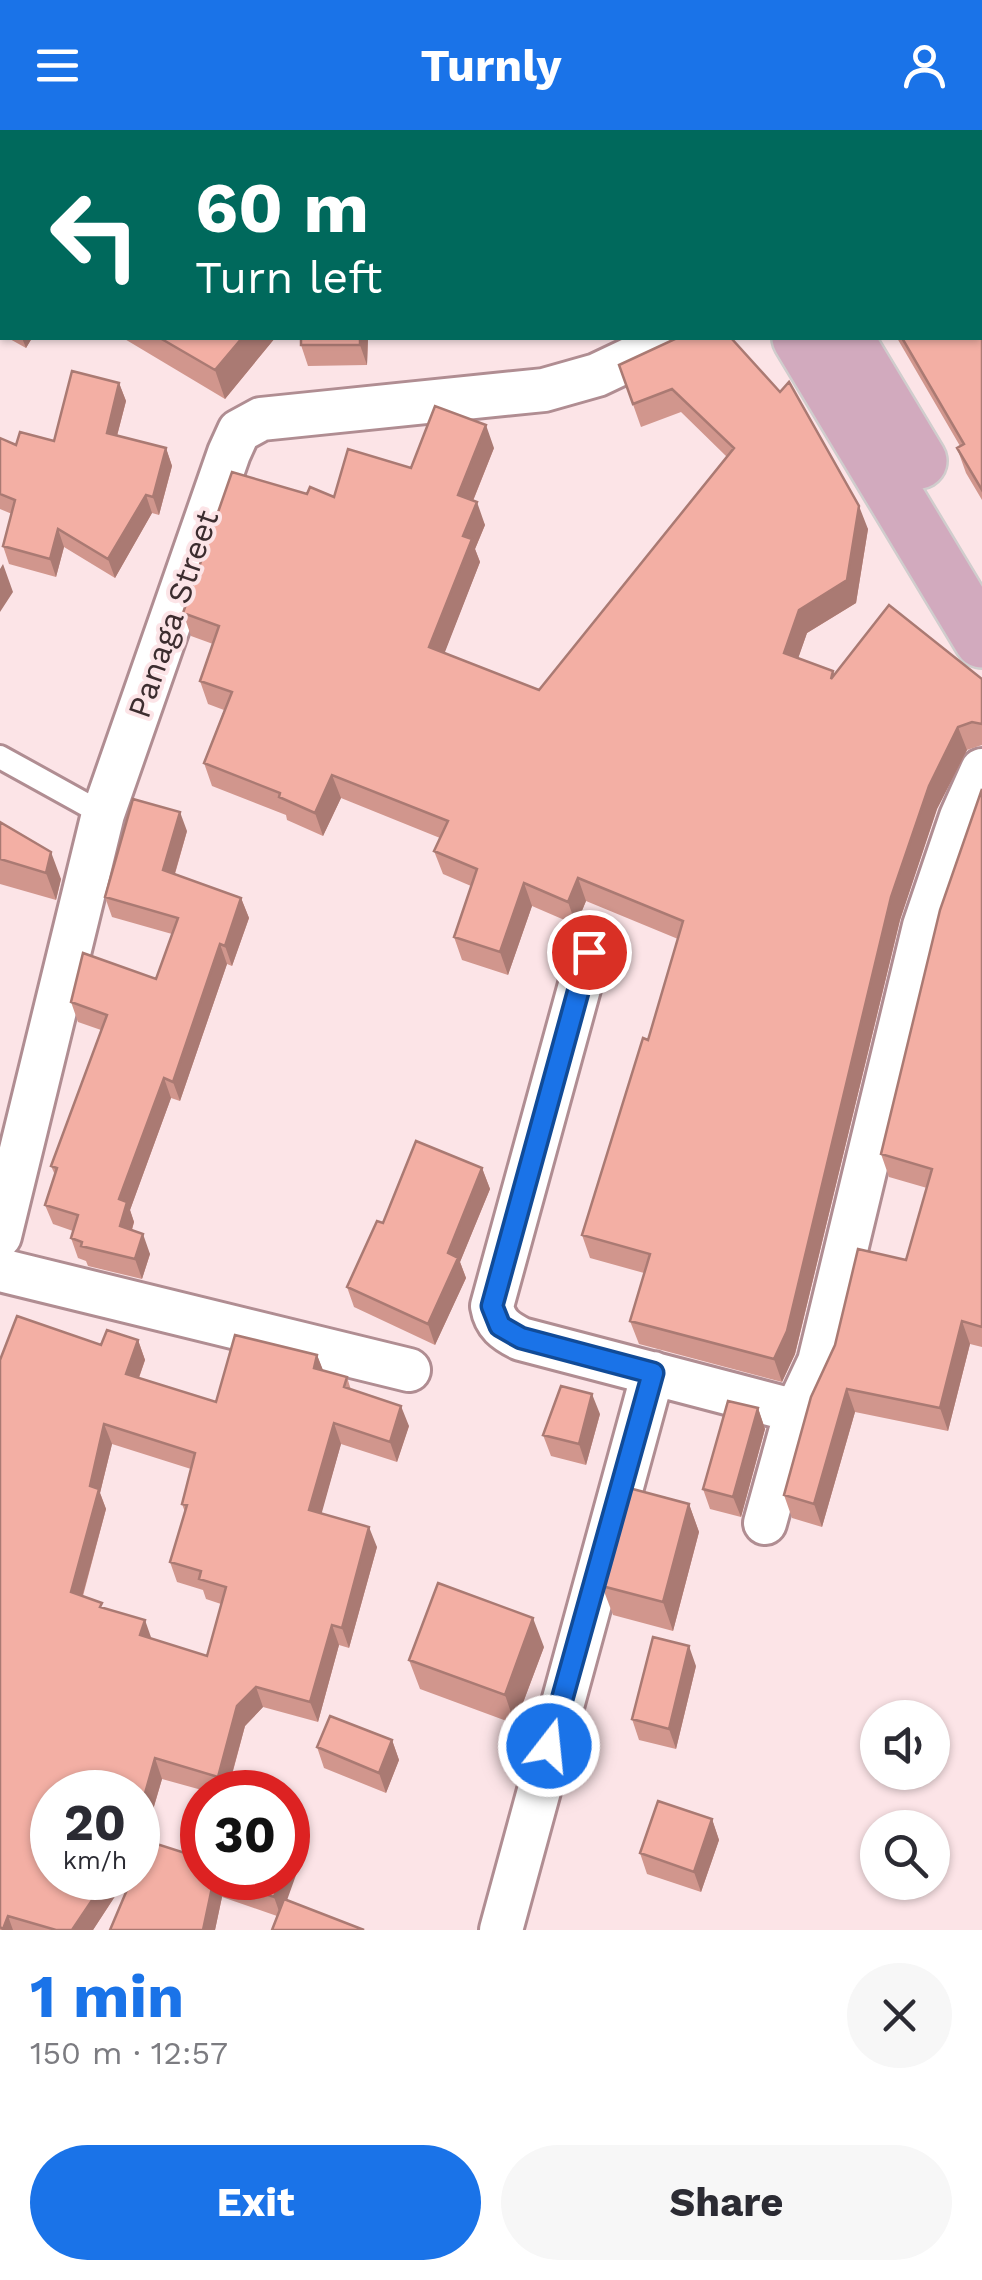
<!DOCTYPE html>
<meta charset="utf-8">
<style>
body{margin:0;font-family:"Work Sans",sans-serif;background:#f7f7f7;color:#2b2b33;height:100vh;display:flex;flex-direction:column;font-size:38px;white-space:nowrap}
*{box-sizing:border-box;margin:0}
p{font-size:32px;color:#7c7c81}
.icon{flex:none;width:55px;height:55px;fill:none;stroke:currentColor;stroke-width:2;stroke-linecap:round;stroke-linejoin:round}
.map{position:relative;height:1800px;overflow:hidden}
.details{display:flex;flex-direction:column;background:#fff;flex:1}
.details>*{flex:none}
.top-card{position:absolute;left:0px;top:0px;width:982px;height:210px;box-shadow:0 2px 8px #0004;background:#00695c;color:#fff;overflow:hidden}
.buttons{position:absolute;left:860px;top:1570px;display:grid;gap:20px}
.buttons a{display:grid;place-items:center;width:90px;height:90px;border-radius:50%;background:#fff;box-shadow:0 2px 8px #0004;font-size:50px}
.speed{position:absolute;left:30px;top:1640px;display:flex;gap:20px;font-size:50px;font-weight:700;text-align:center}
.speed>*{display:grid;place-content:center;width:130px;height:130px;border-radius:50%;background:#fff;box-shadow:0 2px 8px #0004;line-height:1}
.speed small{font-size:25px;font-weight:400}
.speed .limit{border:15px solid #d22;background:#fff;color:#111}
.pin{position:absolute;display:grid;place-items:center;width:85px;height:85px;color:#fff;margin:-42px;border:5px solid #fff;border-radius:50%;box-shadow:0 2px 10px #0007}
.me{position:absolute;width:110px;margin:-55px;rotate:16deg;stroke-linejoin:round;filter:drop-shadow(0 0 8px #0008)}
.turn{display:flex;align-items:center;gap:35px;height:210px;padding:0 30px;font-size:45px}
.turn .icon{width:130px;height:130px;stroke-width:2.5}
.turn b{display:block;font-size:70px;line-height:85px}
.round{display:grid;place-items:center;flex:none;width:105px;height:105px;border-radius:52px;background:#f7f7f7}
.headline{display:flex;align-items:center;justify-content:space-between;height:170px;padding:0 30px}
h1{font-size:60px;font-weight:700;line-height:75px;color:#1a73e8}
.cta{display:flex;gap:20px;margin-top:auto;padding:20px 30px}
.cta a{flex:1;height:115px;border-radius:60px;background:#1a73e8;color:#fff;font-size:40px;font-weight:700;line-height:115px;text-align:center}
.cta a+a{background:#f7f7f7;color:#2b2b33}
header{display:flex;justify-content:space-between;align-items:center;height:130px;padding:0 30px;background:#1a73e8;color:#fff;font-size:45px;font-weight:700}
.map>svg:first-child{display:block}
</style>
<header><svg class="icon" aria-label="menu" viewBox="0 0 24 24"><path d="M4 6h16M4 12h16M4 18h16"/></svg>Turnly<svg class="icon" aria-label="person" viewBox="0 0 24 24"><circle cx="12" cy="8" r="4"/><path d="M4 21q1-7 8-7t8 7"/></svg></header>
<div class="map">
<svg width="982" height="1800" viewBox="0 0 982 1800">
<rect width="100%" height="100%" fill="#fce4e7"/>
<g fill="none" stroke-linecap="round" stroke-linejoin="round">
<g stroke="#b08d92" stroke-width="28">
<path id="lane" d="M0,627L103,684"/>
</g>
<g stroke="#b08d92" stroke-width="48">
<path id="street" d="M589,822L492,1176C495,1194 505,1201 521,1209L796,1281
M0,1106L103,684L229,323L239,301L261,289L544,260L597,245L675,208
M0,1140L409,1240
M765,1393L796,1281L819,1232L924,796L961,687L982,640
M501,1800L653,1243"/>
</g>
<g stroke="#d0cdcd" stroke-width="60">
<path id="primary" d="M672,0L673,2
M721,0L723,2
M800,208L982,510
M845,208L919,331"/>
</g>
<use href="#lane" stroke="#fff" stroke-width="22"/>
<use href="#street" stroke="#fff" stroke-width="42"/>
<use href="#primary" stroke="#d2aabe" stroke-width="55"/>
</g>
<path fill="#d1968d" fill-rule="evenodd" d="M0,0H444L442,2H2V135L0,134Z
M982,33V370L966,343L957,318L960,316L897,208H980Z
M8,208H32L26,218Z
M123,208H275L225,269Z
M368,208L367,235L308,236L301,215Z
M677,208L868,399L856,473L807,503L798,528L834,545L982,549V615L967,620L937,679L900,790L795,1224L782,1252L639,1214L630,1191L644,1143L590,1128L582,1105L648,910L678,809L586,771L576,795L532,776L508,845L462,830L454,807L471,756L443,744L434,721L440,708L341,668L323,706L287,690L286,685L212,656L204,633L224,580L208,574L200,551L213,514L191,506L183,483L307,364L334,367L411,338L494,318L473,371L485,395L475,419L480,432L444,523L539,560L727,327L681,282L641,297L619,235Z
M119,253L126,271L117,306L166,318L172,336L159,385L152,383L115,448L64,417L56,447L9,434L3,416L12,384L0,379V308L16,315L54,311Z
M982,659V1217L970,1214L948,1301L855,1282L822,1397L792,1388L784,1365L906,1130L927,1058L889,1047L881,1024Z
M0,692L61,749L56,770L0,754Z
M187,701L175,744L241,768L249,788L232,836L227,834L180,971L171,968L130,1080L134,1092L132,1100L150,1124L142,1149L88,1136L86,1131L78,1128L71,1108L73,1101L53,1094L45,1075L55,1045L51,1036L101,900L78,892L71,872L156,849L172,804L112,787L105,767Z
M482,1038L490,1059L460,1132L466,1148L435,1215L354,1177L347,1157L383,1093Z
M138,1210L145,1230L139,1248L216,1272L317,1225L323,1241L347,1247L351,1260L409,1296L397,1332L341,1314L321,1383L377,1417L349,1518L339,1515L318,1592L263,1577L245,1596L228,1660L236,1662H209L162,1649L144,1711L191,1725L302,1686L310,1706L277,1786L222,1767L215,1800H110L128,1757L123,1754L93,1800H0V1230ZM112,1314L191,1339L182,1374L185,1382L170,1432L177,1452L203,1460L206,1469L221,1474L207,1526L152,1509L83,1466L106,1379L100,1363ZM52,1662L138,1748H52Z
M758,1278L765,1299L741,1387L710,1379L703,1359Z
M600,1284L586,1335L551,1326L543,1305Z
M689,1374L699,1402L673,1501L613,1485L602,1456Z
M544,1517L515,1594L420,1559L409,1530Z
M696,1536L676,1619L639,1610L632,1589Z
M392,1610L399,1630L386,1663L324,1638L317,1617Z
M712,1689L719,1710L701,1762L647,1744L640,1723Z"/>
<path fill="#aa7a73" d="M411,0H444L442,2H408Z
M22,208H32L26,218Z
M242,208H275L225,269L215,240Z
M360,208H368L367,235L360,215Z
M119,253L126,271L113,321L107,303Z
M486,295L494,318L466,388L458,365Z
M166,318L172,336L159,385L153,367Z
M146,365L152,383L115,448L108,429Z
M477,372L485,395L475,419L480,432L438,540L429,517L463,406Z
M859,376L868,399L856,473L807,503L792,546L784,523L799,480Z
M58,399L64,417L56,447L50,429Z
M3,434L13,462L0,482V439Z
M958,597L967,620L937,679L900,790L795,1224L782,1252L774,1229L891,767L929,656Z
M332,645L341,668L323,706L315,683Z
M180,682L187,701L170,760L163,740Z
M51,722L61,749L56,770L46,743Z
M578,748L586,771L576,795L568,772Z
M524,753L532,776L508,845L500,822Z
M241,768L249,788L232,836L225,816Z
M220,814L227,834L180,971L173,952Z
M164,948L171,968L130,1080L134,1092L127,1116L120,1096L119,1069Z
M482,1038L490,1059L460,1132L466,1148L435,1215L428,1194L448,1123Z
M143,1104L150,1124L142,1149L135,1129Z
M962,1191L970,1214L948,1301L940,1278Z
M138,1210L145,1230L133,1264L126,1244Z
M317,1225L325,1245L314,1238Z
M847,1259L855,1282L822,1397L814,1374Z
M592,1264L600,1284L586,1335L579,1314Z
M401,1276L409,1296L397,1332L390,1312Z
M758,1278L765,1299L741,1387L733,1367Z
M334,1293L341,1314L317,1400L309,1380Z
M104,1294L112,1314L100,1363L106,1379L78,1482L71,1462L90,1356Z
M689,1374L699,1402L673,1501L663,1472Z
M369,1397L377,1417L349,1518L342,1498Z
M533,1488L544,1517L515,1594L505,1565Z
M145,1490L152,1510L140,1505Z
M332,1495L339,1515L318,1592L310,1572Z
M689,1516L696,1536L676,1619L669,1599Z
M256,1557L263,1577L245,1596L227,1662H224L218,1647L237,1576Z
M392,1610L399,1630L386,1663L379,1643Z
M155,1628L162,1649L139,1727L138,1722V1688Z
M302,1686L310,1706L281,1787L274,1767L281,1748H288V1728Z
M712,1689L719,1710L701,1762L694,1742Z
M107,1748H121L123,1754L93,1800H72Z
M214,1748L222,1767L215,1800H203Z
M8,1786L13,1800H4L3,1799Z"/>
<path fill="#f3afa4" stroke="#aa7a73" stroke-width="2.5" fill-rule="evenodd" d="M0,0H411L408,2H2V113L0,111Z
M776,0H913L915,2H778Z
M982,33V360L957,318L964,314L902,208H980V35Z
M160,208H242L215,240Z
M301,208H360V215H301Z
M677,208H731L780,262L789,252L859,376L847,450L799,480L784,523L833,541L831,549L889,475L982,549V594L972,592L958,597L929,656L891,767L787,1201L774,1229L630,1191L650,1124L582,1105L643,908L648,910L683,791L578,748L568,772L524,753L500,822L454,807L477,739L434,721L448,691L332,645L315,683L279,667L280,663L204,633L232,562L200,551L219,496L183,483L232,342L307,364L310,357L334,367L348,319L411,338L435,276L486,295L458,365L477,372L463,406L472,409L429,517L539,560L734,318L672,259L633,274L619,235Z
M72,241L119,253L107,303L166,318L153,367L146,365L108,429L58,399L50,429L3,416L15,370L0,364V308L16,315L20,302L54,311Z
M982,659V1197L962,1191L940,1278L847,1259L814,1374L784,1365L811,1267L835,1215L858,1119L906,1130L932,1039L881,1024L940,780Z
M133,669L180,682L163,740L241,768L225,816L220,814L173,952L164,948L119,1069L127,1072L120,1096L143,1104L135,1129L81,1116L82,1112L71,1108L78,1085L45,1075L57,1038L51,1036L107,885L71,872L83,823L156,849L178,788L105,767Z
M0,692L51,722L46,743L0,729Z
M416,1011L482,1038L448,1123L458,1128L428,1194L347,1157L377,1091L383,1093Z
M17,1186L101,1215L107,1200L138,1210L126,1244L216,1272L235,1205L317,1225L314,1238L347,1247L344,1257L401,1276L390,1312L334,1293L309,1380L369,1397L342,1498L332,1495L310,1572L256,1557L237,1576L218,1647L155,1628L138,1688V1662H52V1748H107L72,1800H56L8,1786L3,1799L0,1797V1230ZM104,1294L195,1323L182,1374L187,1375L170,1432L201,1441L199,1449L226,1457L207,1526L140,1505L145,1490L100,1477L102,1473L71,1462L99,1359L90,1356Z
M561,1256L592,1264L579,1314L543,1305Z
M728,1271L758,1278L733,1367L703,1359Z
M629,1358L689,1374L663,1472L602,1456Z
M438,1453L533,1488L505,1565L409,1530Z
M653,1507L689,1516L669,1599L632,1589Z
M330,1586L392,1610L379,1643L317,1617Z
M215,1655L236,1662H212Z
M658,1671L712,1689L694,1742L640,1723Z
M288,1681L302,1686L288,1728Z
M202,1691V1748H214L203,1800H110L132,1748H138V1708L191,1725Z
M216,1748H281L274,1767Z
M284,1769L364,1800H272Z"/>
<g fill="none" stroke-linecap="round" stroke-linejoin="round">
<g stroke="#114b97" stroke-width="25">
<path id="route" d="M549,1616L653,1243L521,1208L500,1196L492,1176L589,822"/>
</g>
<use href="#route" stroke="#1a73e8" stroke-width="18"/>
</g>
<g text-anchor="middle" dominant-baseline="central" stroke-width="8" stroke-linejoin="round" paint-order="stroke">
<g font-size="32" fill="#3c2d2f" stroke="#fce4e7">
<text transform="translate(173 484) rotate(-71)">Panaga Street</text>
</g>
</g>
</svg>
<div class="buttons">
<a><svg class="icon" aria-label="sound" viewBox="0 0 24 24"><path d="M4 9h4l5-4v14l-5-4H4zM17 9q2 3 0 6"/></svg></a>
<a><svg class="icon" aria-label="search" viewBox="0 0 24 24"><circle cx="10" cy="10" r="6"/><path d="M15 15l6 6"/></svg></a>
</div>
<div class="speed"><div>20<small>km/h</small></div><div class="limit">30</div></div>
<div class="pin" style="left:589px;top:822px;background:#d93025"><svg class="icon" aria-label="arrive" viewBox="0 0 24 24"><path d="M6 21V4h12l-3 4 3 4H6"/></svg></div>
<svg class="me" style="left:549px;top:1616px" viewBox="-20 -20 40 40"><circle r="17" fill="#1a73e8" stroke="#fff" stroke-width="3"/><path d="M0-11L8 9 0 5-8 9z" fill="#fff"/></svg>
<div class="top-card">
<div class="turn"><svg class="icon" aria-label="left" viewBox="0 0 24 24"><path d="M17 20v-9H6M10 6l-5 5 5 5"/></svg><div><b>60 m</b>Turn left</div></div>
</div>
</div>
<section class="details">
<div class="headline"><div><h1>1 min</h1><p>150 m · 12:57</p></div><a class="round"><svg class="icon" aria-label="close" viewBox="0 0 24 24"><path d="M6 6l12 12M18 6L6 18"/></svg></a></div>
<div class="cta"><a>Exit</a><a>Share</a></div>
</section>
